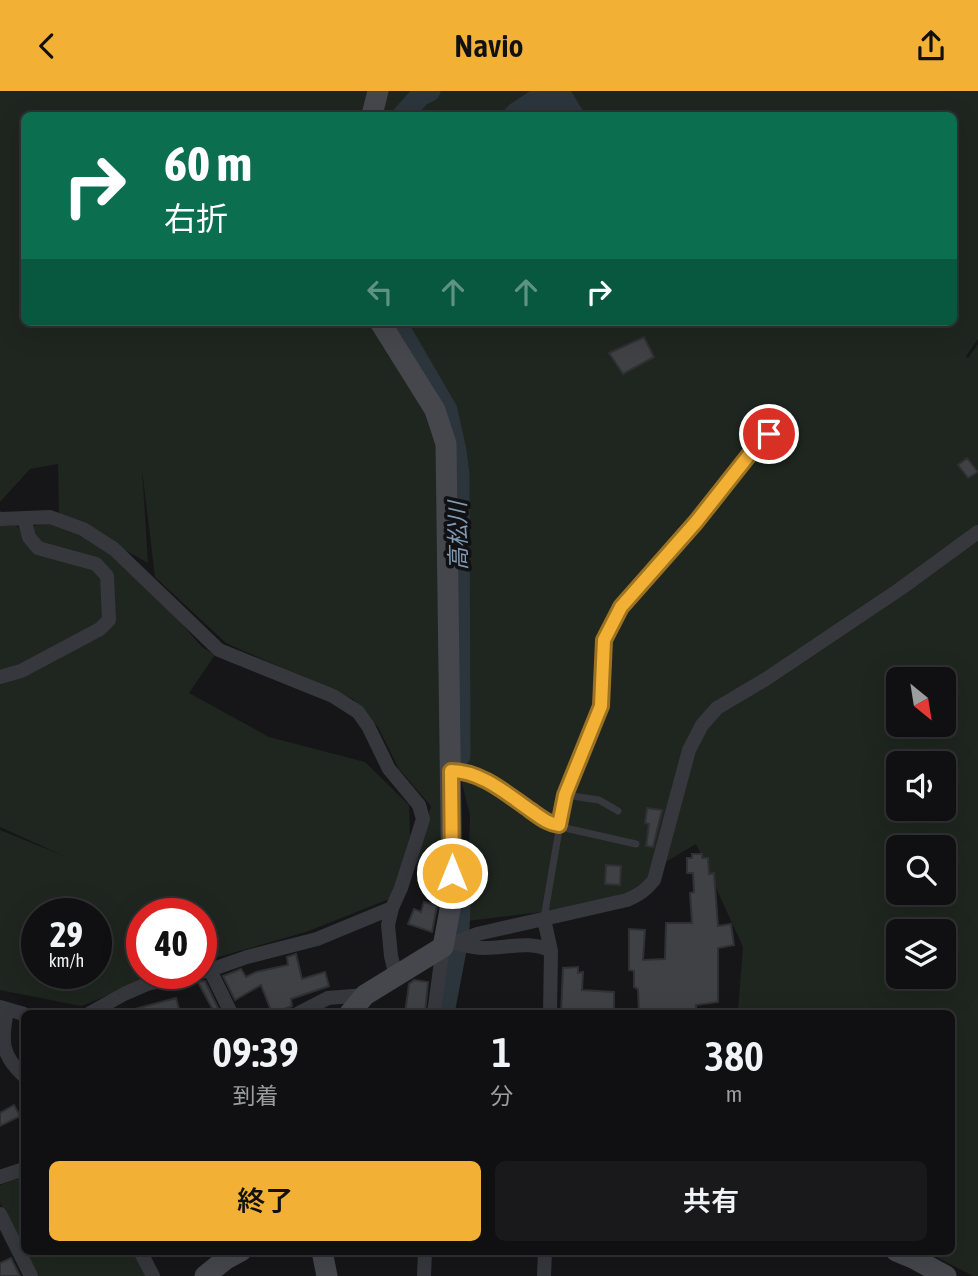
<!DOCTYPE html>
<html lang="ja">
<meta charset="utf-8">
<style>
body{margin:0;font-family:"Asap Condensed","Noto Sans JP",sans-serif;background:#19191b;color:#f1f3f6;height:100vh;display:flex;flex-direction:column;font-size:26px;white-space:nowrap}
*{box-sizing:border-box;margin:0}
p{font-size:23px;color:#9c9d9f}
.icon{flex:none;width:38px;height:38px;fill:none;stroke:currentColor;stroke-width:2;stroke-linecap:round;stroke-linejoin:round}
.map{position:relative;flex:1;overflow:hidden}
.sheet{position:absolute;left:21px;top:919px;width:934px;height:245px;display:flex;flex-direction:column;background:#101012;border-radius:10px;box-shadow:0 7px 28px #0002,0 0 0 2px #303032}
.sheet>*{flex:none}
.guide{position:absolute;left:21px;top:21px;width:936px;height:214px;border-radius:10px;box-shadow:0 7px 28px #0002,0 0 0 2px #303032;background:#0b6e4f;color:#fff;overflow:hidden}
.needle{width:46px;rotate:150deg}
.controls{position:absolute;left:886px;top:576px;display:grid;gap:14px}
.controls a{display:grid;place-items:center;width:70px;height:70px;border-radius:10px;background:#101012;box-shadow:0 7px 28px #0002,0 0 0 2px #303032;font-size:35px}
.speed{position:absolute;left:21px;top:807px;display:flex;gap:14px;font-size:35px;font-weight:700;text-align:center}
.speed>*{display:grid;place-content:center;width:91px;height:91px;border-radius:50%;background:#101012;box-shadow:0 7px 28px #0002,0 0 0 2px #303032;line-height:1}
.speed small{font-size:18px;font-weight:400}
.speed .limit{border:10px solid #d22;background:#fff;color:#111}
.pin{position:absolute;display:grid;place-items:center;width:60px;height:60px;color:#fff;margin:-30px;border:4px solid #fff;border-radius:50%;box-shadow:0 2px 7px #0007}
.me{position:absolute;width:77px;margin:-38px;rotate:0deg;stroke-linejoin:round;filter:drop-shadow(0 0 5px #0008)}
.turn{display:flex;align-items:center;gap:24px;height:147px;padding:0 28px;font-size:32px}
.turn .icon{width:91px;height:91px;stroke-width:2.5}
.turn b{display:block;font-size:49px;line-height:60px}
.lanes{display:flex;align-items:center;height:66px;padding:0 28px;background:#0003;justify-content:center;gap:35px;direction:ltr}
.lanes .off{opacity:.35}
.eta{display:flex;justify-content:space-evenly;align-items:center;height:119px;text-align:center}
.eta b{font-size:42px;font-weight:600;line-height:49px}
.button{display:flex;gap:14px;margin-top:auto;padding:14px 28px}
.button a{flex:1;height:80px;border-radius:10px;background:#f2b134;color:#111;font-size:28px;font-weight:600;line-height:80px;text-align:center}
.button a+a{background:#19191b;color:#f1f3f6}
header{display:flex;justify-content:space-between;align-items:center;height:91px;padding:0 28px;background:#f2b134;color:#111;font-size:32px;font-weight:600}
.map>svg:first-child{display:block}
</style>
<header><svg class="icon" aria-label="back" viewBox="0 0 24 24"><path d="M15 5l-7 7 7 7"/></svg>Navio<svg class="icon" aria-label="share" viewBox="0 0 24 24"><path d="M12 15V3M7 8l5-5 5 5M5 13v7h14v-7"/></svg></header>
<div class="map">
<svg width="978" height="1185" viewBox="0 0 978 1185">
<rect width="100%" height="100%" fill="#161618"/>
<path fill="#1e261f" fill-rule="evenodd" d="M0,0H978V248L966,265L968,267L978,253V1185H973L925,1160H952V922H734L738,919L743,856L696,753L657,776L641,796L621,804L566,818L467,830L470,724L460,685L448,776L414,773L431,715L399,678L378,636L353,608L226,552L155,486L142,378L148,472L59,422L58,373L30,378L0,411ZM24,24H954V231H24ZM898,588H943V634H898ZM898,672H943V718H898ZM898,756H943V802H898ZM898,840H943V886H898Z
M0,419L31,449L32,436L53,427L133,477L202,556L215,564L189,602L269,646L365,671L409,714L410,745L392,807L306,841L201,871V822H142V882H164L81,915L0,899V739L64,765L0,736ZM37,822H96V882H37Z
M24,1086V1160H135L147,1185H37L0,1112V1094Z"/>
<path fill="#2c353c" d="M530,0H571L585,23L500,24L509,14Z"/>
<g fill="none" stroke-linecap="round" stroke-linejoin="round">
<path stroke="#2c353c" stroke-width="21" d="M403,24L420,5L430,0
M396,231L447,319L456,360L459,384L460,665
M459,837L461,794
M444,922L456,859"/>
</g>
<path fill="#404145" stroke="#303034" stroke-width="2" d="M644,246L654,266L623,283L609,262Z
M967,367L978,381L968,387L958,374Z
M647,717L662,719L653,756L646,755L649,733L645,732Z
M692,763H702V767H708L709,783L714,782L718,835L731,833L734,854L718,857V911L696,914V922H639L638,898L634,896V880L629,879V838L645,839L643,869L665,868L666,832H692L690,802L694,801L693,782H687V767H692Z
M606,774L621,775L620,794L605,793Z
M431,781L439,786V792L432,804L421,798Z
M424,811L437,815L432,841L408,833L414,818L421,821Z
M296,863L302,888L325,881L329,895L291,908L292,915L274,922H272L261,894L235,909L223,885L241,878L246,886L256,881L288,874L287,866Z
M578,876V882L583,881L582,899L614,901V922H561L563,877Z
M414,889L428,891L425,922H405L409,893Z
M205,890L219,919L214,921L198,891Z
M176,907L180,922H131V919Z
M14,1014L20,1025L0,1035V1022Z
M11,1167L20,1185H0V1172Z"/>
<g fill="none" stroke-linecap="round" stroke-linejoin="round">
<path stroke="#37383d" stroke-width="7" d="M451,680L471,682L503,700L552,734L636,753
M565,704L599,709L618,720
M544,827L565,704L601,615L604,549L621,516L696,431L749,364L769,343"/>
<path stroke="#37383d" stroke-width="14" d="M1,428L50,426L83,438L114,458L219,559L333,605L358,621L368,635L389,678L419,714L423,728L401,797L392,817L388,834L391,865L396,885
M0,586L21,580L100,538L109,529L107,485L96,473L38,457L29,446L24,427
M544,828L551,860L550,922
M452,851C463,854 473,857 485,857C507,857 532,849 551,860
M210,879L247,866L317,848L392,817
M201,881L210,879L231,922
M0,916L24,923
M7,918C2,951 0,963 24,985
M90,922L124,903L147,893L196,882
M299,922L328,907L365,904
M434,922L443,856L477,843L627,809C639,804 646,799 654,789L689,659L702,634L717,617L766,588L900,498L978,441
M0,1086L24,1078
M0,1123L31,1185
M140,1160L153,1185
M424,1185L425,1160
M544,1185L545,1160"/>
<path stroke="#45474d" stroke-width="21" d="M372,24L378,0
M350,922L365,904L443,856L452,808L446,353L435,319L380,231
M322,1160L327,1185
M896,1160L913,1167L946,1185
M205,1185L226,1168L241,1160"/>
</g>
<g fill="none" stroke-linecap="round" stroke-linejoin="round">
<g stroke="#9d7322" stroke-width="18">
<path id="route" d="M452,782L451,680C481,680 507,703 530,719C540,726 548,733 559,734L565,704L601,615L604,549L621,516L696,431L749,364L769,343"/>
</g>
<use href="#route" stroke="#f2b134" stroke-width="12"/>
</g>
<g text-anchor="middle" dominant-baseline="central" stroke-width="7" stroke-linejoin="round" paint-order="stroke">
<g font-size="23" font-style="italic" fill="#7f9bb3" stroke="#111113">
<text transform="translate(458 445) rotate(-91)">高松川</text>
</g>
</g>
</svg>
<div class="controls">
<a><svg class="needle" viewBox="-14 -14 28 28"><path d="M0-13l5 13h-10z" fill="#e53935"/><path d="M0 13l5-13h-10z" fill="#9c9d9f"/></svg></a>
<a><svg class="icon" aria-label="sound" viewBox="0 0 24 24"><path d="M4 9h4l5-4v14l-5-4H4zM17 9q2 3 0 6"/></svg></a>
<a><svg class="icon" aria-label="search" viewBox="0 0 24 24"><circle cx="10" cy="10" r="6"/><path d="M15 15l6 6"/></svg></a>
<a><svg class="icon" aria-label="layers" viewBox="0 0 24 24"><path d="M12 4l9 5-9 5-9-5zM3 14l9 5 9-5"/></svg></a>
</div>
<div class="speed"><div>29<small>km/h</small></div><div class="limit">40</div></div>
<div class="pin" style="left:769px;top:343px;background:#d93025"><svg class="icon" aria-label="arrive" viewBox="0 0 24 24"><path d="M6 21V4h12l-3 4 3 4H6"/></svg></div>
<svg class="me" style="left:452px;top:782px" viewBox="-20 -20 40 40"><circle r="17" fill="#f2b134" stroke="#fff" stroke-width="3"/><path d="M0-11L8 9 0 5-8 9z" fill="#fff"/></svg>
<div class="guide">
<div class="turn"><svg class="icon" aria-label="right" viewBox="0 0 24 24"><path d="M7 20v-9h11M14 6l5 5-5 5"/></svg><div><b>60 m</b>右折</div></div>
<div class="lanes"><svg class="icon off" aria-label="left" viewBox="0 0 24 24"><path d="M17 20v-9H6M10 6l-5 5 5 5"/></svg><svg class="icon off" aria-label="ahead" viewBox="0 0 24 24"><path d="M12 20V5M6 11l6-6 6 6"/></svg><svg class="icon off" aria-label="ahead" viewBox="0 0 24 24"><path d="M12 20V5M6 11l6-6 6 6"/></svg><svg class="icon" aria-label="right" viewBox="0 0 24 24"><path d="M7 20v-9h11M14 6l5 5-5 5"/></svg></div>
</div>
<section class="sheet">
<div class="eta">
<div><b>09:39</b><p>到着</p></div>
<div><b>1</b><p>分</p></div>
<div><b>380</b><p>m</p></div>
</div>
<div class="button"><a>終了</a><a>共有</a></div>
</section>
</div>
